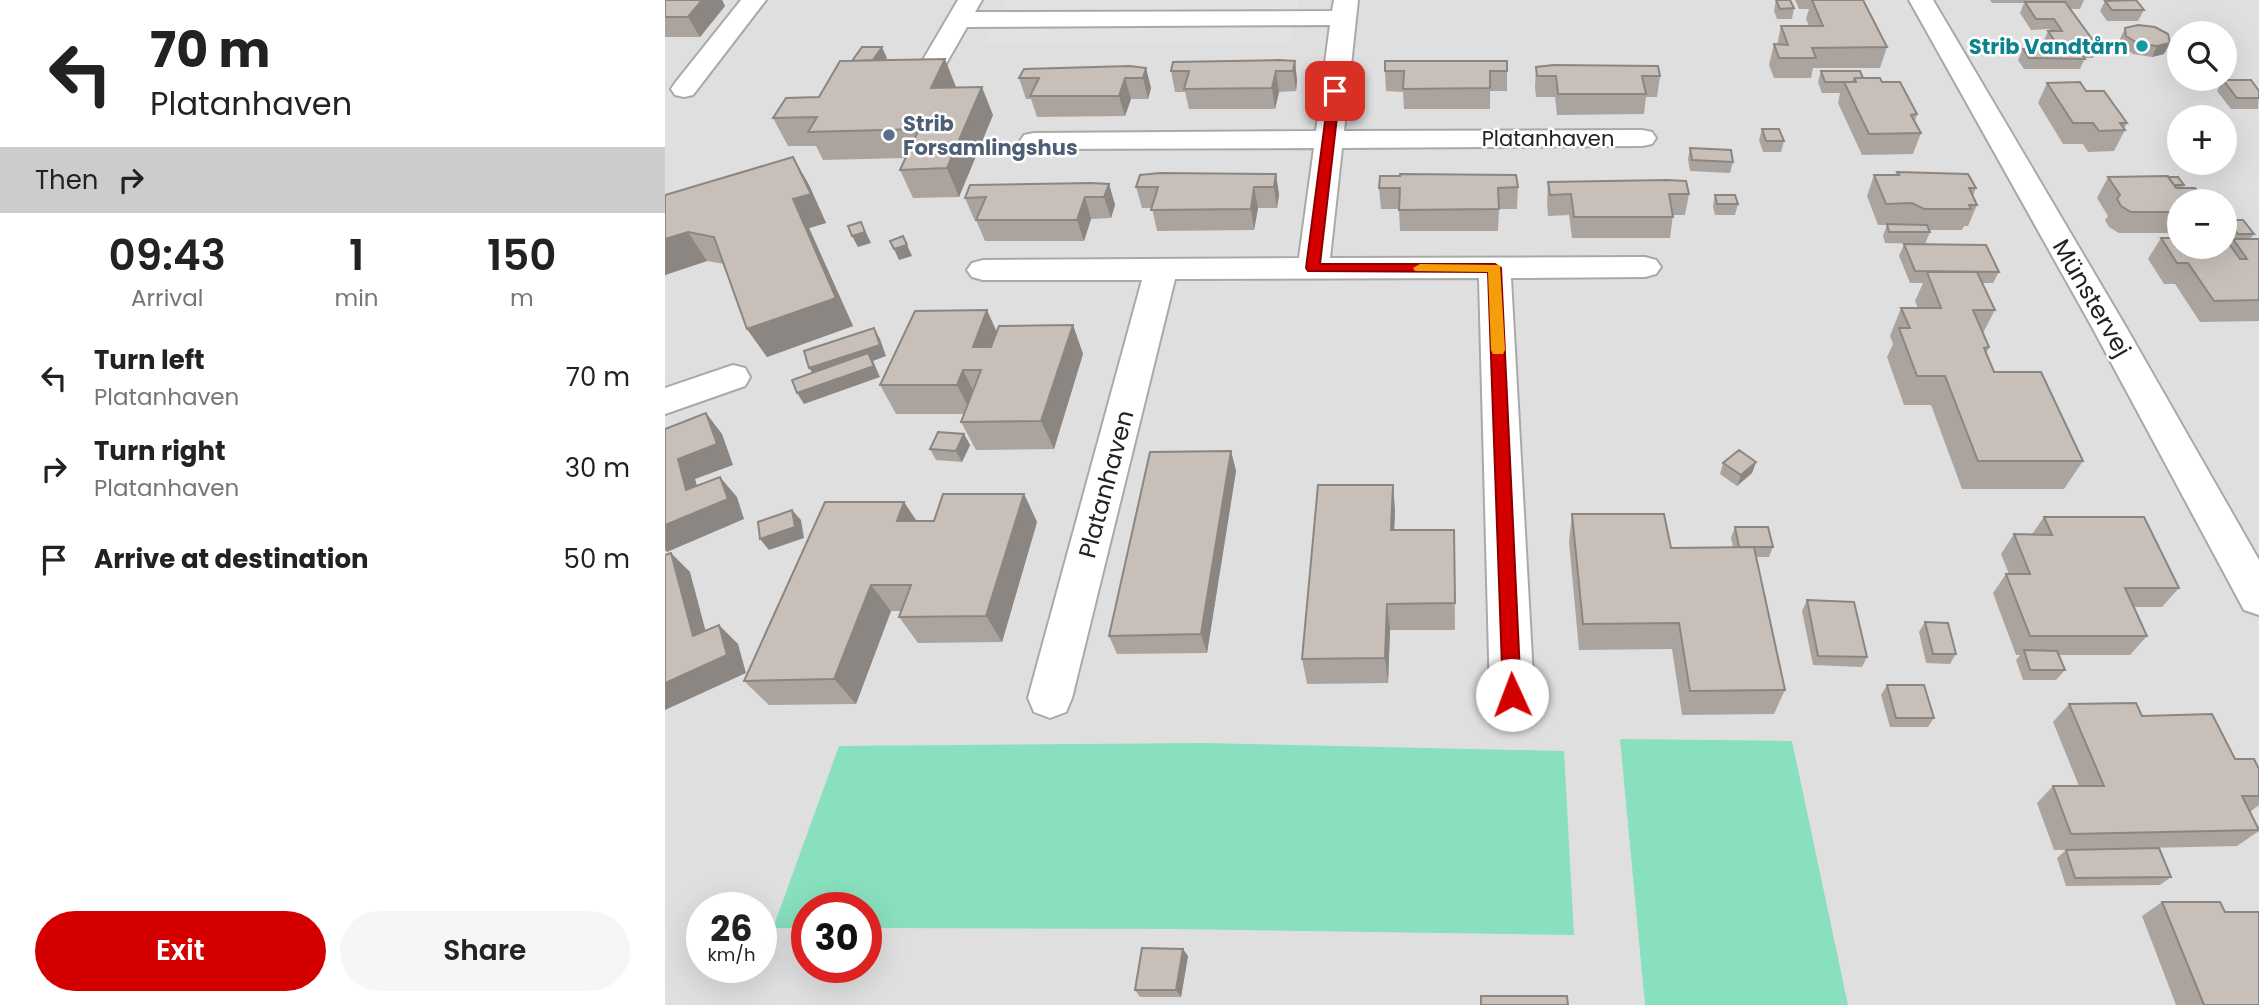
<!DOCTYPE html>
<meta charset="utf-8">
<style>
body{margin:0;font-family:Poppins,sans-serif;background:#f6f6f6;color:#222;height:100vh;display:flex;flex-direction:column;font-size:26px;white-space:nowrap}
*{box-sizing:border-box;margin:0}
p{font-size:23px;color:#767676}
.icon{flex:none;width:38px;height:38px;fill:none;stroke:currentColor;stroke-width:2;stroke-linecap:round;stroke-linejoin:round}
.map{position:relative;flex:1;overflow:hidden}
.details{display:flex;flex-direction:column;background:#fff;width:665px}
.details>*{flex:none}
.guide{background:#fff;color:#222;overflow:hidden}
.tools{position:absolute;left:1502px;top:21px;display:grid;gap:14px}
.tools a{display:grid;place-items:center;width:70px;height:70px;border-radius:50%;background:#fff;box-shadow:0 7px 28px #0002;font-size:35px}
.speed{position:absolute;left:21px;top:892px;display:flex;gap:14px;font-size:35px;font-weight:700;text-align:center}
.speed>*{display:grid;place-content:center;width:91px;height:91px;border-radius:50%;background:#fff;box-shadow:0 7px 28px #0002;line-height:1}
.speed small{font-size:18px;font-weight:400}
.speed .limit{border:10px solid #d22;background:#fff;color:#111}
.pin{position:absolute;display:grid;place-items:center;width:60px;height:60px;color:#fff;margin:-30px;border-radius:14px;box-shadow:0 4px 10px #0006}
.me{position:absolute;width:77px;margin:-38px;rotate:358deg;stroke-linejoin:round;filter:drop-shadow(0 0 5px #0008)}
.turn{display:flex;align-items:center;gap:24px;height:147px;padding:0 35px;font-size:32px}
.turn .icon{width:91px;height:91px;stroke-width:2.5}
.turn b{display:block;font-size:49px;line-height:60px}
.then{display:flex;align-items:center;height:66px;padding:0 35px;background:#0003;gap:14px;font-size:26px}
.eta{display:flex;justify-content:space-evenly;align-items:center;height:119px;text-align:center}
.eta b{font-size:42px;font-weight:600;line-height:49px}
.cta{display:flex;gap:14px;margin-top:auto;padding:14px 35px}
.cta a{flex:1;height:80px;border-radius:42px;background:#d40000;color:#fff;font-size:28px;font-weight:600;line-height:80px;text-align:center}
.cta a+a{background:#f6f6f6;color:#222}
ul{padding:0;list-style:none}
li{display:flex;align-items:center;gap:21px;height:91px;padding:0 35px}
li div{flex:1}
li b{display:block;font-size:26px}
li em{font-style:normal}
main{display:flex;flex:1;min-height:0}
.map>svg:first-child{display:block}
</style>
<main>
<section class="details">
<div class="guide">
<div class="turn"><svg class="icon" aria-label="left" viewBox="0 0 24 24"><path d="M17 20v-9H6M10 6l-5 5 5 5"/></svg><div><b>70 m</b>Platanhaven</div></div>
<div class="then">Then<svg class="icon" aria-label="right" viewBox="0 0 24 24"><path d="M7 20v-9h11M14 6l5 5-5 5"/></svg></div>
</div>
<div class="eta">
<div><b>09:43</b><p>Arrival</p></div>
<div><b>1</b><p>min</p></div>
<div><b>150</b><p>m</p></div>
</div>
<ul>
<li><svg class="icon" aria-label="left" viewBox="0 0 24 24"><path d="M17 20v-9H6M10 6l-5 5 5 5"/></svg><div><b>Turn left</b><p>Platanhaven</p></div><em>70 m</em></li>
<li><svg class="icon" aria-label="right" viewBox="0 0 24 24"><path d="M7 20v-9h11M14 6l5 5-5 5"/></svg><div><b>Turn right</b><p>Platanhaven</p></div><em>30 m</em></li>
<li><svg class="icon" aria-label="arrive" viewBox="0 0 24 24"><path d="M6 21V4h12l-3 4 3 4H6"/></svg><div><b>Arrive at destination</b></div><em>50 m</em></li>
</ul>
<div class="cta"><a>Exit</a><a>Share</a></div>
</section>
<div class="map">
<svg width="1594" height="1005" viewBox="0 0 1594 1005">
<rect width="100%" height="100%" fill="#f2efe9"/>
<path fill="#e0dfdf" fill-rule="evenodd" d="M0,0H1594V1005H0ZM1514,33H1559V79H1514ZM1514,117H1559V163H1514ZM1514,201H1559V247H1514ZM37,908H96V968H37ZM142,908H201V968H142Z"/>
<path fill="#88e0be" d="M955,739L1127,741L1183,1005H980Z
M540,743L899,751L909,935L509,929L201,928V908H142V928H108L174,746Z"/>
<path fill="#e2e2e2" d="M342,0H634L626,44L318,45Z"/>
<g fill="none" stroke-linecap="round" stroke-linejoin="round">
<g stroke="#a9a9a9" stroke-width="4">
<path id="minor" d="M76,0H101L28,95L19,97L10,95L6,89L10,83Z
M293,0H317L310,12L667,11L669,0H693L679,131L977,130L987,132L991,138L987,144L977,146L677,148L665,258L980,257L991,260L996,267L991,274L980,277L846,278L869,695L863,709L847,715L831,709L825,695L814,278L510,279L407,698L401,712L385,718L369,712L363,698L477,280H318L307,277L302,270L307,263L318,260L634,258L649,148L369,149L359,147L355,141L359,135L369,133L651,131L665,25L302,27L274,76L265,78L256,76L252,70Z
M1244,0H1268L1461,327L1594,560V615L1579,610L1427,327Z
M68,365L80,368L85,377L80,386L0,414V388Z"/>
</g>
<use href="#minor" fill="#fff" fill-rule="evenodd"/>
</g>
<path fill="#aba49e" d="M0,0H57L60,6L35,37H0Z
M1111,0L1129,8L1127,19H1112L1109,11Z
M1130,0H1198L1222,47L1215,68H1148L1146,78H1109L1104,65L1109,44L1112,45L1116,26H1144L1141,19L1144,9H1134Z
M1325,0H1419L1415,9H1405L1433,47L1428,58H1420L1415,69H1359L1353,60L1358,49H1383L1378,42L1383,31H1385L1384,29L1366,30L1355,13L1359,3H1327Z
M1440,1L1479,10L1473,21H1442L1435,11Z
M1490,27L1499,54L1487,57L1468,54L1456,46L1455,39L1460,28Z
M222,58L220,60L291,87L328,115L294,197L248,198L235,170L240,158L158,160L151,146H123L108,118L154,97Z
M630,61L632,81L631,91L614,92L610,109H524L520,92H510L506,71Z
M871,67L995,76L992,97H981L979,114L892,115L890,97H871L870,87Z
M481,68L486,88L483,99H466L460,116L372,117L366,99H361L354,78Z
M720,71H842V91H825V109H739L738,92L721,91Z
M1156,71L1217,82L1252,114L1250,121L1256,133L1248,154L1197,155L1173,103L1175,93H1157L1153,82Z
M1558,80L1594,91L1593,109H1566L1552,91Z
M1382,83L1421,91L1462,123L1459,129L1460,130L1449,151L1423,152L1418,144H1398L1373,103Z
M1097,129L1119,141L1116,152H1098L1094,140Z
M1025,148L1068,162L1065,173L1025,171L1023,159Z
M128,157L144,185L161,223L144,228L188,326L102,357L82,329L59,264L42,261L0,275V195Z
M1232,172L1311,188L1308,196L1312,205L1303,226H1299L1297,230H1264L1265,232L1260,244L1220,243L1218,236L1222,225H1213L1202,196L1209,175H1231Z
M611,174L614,195L612,208H593L589,230L492,231L487,208H477L471,187Z
M1443,177L1519,185L1517,188L1514,201V235L1512,233H1454L1444,227L1440,220L1443,216L1432,198Z
M883,182L1024,194L1020,215H1008L1005,238H907L904,215L883,216L882,203Z
M444,184L450,205L446,218L426,219L419,241H320L311,220L312,219H309L300,198Z
M853,187L852,209H834L833,231H735L734,209H716L714,188Z
M1050,195L1073,204L1070,215H1050L1048,206Z
M1563,220L1589,234L1585,239H1594V321L1535,322L1510,284H1499L1483,259L1496,238L1565,244L1559,237V226Z
M1239,244L1334,272L1328,283H1317L1330,310L1318,333L1324,347L1321,354L1329,372L1418,461L1399,489H1297L1266,405H1239L1222,357L1228,344L1225,336L1236,308H1253L1250,301L1258,283H1245L1234,256Z
M408,325L418,354L389,449L311,450L296,422L299,414H231L215,385L331,332Z
M299,434L305,445L297,462L271,460L265,449Z
M566,451L571,471L542,653L452,654L444,636Z
M1091,462L1087,473L1072,486L1055,474L1058,463Z
M728,485L730,512L729,530H789L790,630H725L723,683L642,684L637,659Z
M359,494L372,522L337,642L253,643L234,617L236,611H226L191,704L104,705L79,681L239,502L251,521H269Z
M907,514L1006,548L1068,547L1066,538L1070,527L1108,547L1104,557H1091L1120,690L1109,714L1017,715L1007,649L914,650L904,542Z
M1379,517L1514,588L1497,607H1469L1482,636L1465,655H1394L1400,670L1391,680H1358L1351,660L1355,655H1351L1328,593L1341,574H1344L1336,554L1349,534H1367Z
M1142,600L1202,657L1197,667L1148,665L1137,611Z
M1260,622L1291,654L1285,664L1261,663L1254,632Z
M1222,685L1269,718L1263,727H1225L1216,695Z
M1404,704L1477,716L1570,759L1594,769V805L1585,812L1594,831L1572,846L1389,850L1372,803L1388,786H1414L1388,722Z
M1401,850L1506,877L1495,885L1401,886L1392,858Z
M1497,902L1560,912L1594,1005H1511L1477,916Z
M523,956L516,997H475L470,990Z"/>
<path fill="#8b8681" d="M37,0H57L60,6L35,37L23,17Z
M1505,43L1499,54L1487,57L1492,46Z
M217,47L222,58L207,81L202,70Z
M280,59L291,87L266,88Z
M630,61L632,81L631,91L628,71Z
M481,68L486,88L483,99L478,78Z
M611,71L614,92L610,109L607,88Z
M460,78L466,99L460,116L454,96Z
M317,87L328,115L294,197L282,168Z
M128,157L144,185L161,223L144,228L188,326L102,357L82,329L128,199Z
M611,174L614,195L612,208L609,187Z
M444,184L450,205L446,218L439,197Z
M589,187L593,208L589,230L586,209Z
M420,197L426,219L419,241L412,220Z
M196,222L206,243L193,247L187,236Z
M23,232L42,261L0,275V239Z
M238,236L247,256L234,260L229,249Z
M322,310L335,339L321,375L308,347Z
M408,325L418,354L389,449L376,421Z
M209,328L215,339L221,356L208,361L215,377L139,404L132,393L152,379L144,368Z
M298,370L312,398L307,414L292,385Z
M41,413L57,434L68,465L30,479L39,509L55,477L72,497L79,519L2,552L0,550V525L21,490L13,459Z
M299,434L305,445L297,462L291,451Z
M566,451L571,471L542,653L536,634Z
M1091,462L1087,473L1072,486L1076,475Z
M728,485L730,512L728,557L726,530Z
M359,494L372,522L337,642L321,616Z
M239,502L257,529L232,521Z
M127,510L136,520L139,538L104,550L95,539Z
M6,553L25,572L47,655L28,636Z
M206,585L226,611L191,704L169,679Z
M722,604L725,630L723,683L720,658Z
M54,625L73,644L81,673L0,710V683Z
M518,949L523,956L516,997L511,990Z"/>
<path fill="#c7bfb8" stroke="#8b8681" stroke-width="2" d="M0,0H37L23,17H0Z
M1111,0H1125L1129,8L1115,9Z
M1147,0H1198L1222,47L1147,48L1151,58H1114L1109,44L1123,45L1116,26H1158Z
M1471,0L1479,10H1447L1440,1Z
M1360,2H1400L1433,47L1413,48L1420,59L1364,58L1358,49H1395L1383,31H1397L1389,19H1371Z
M1473,25L1490,27L1503,34L1505,43L1492,46L1474,44L1461,36L1460,28Z
M197,47H217L208,60L187,61Z
M280,59L266,88L317,87L282,168L235,170L254,129L143,132L152,117L108,118L121,98L154,97L175,61Z
M614,60L630,61L628,71H611L607,88L519,89L524,71H506L508,62Z
M720,61H842V71H825V88L738,89L739,71H720Z
M889,65L993,66L995,76H977L981,94H893L891,76H872L871,67Z
M465,66L481,68L478,78H460L454,96H365L374,78H354L359,69Z
M1156,71H1195L1198,78H1190L1188,82H1160Z
M1190,78H1215L1217,82H1235L1252,114L1246,115L1256,133L1204,134L1179,82H1191Z
M1558,80H1586L1594,91V98H1572Z
M1415,82L1421,91H1439L1462,123H1455L1460,130L1434,131L1428,123H1408L1382,83Z
M1097,129H1114L1119,141H1101Z
M1025,148L1066,150L1068,162L1027,160Z
M128,157L146,194L128,199L171,298L82,329L49,237L23,232L0,239V195Z
M1232,172L1303,174L1311,188H1304L1312,205H1304L1306,209H1259L1247,203L1221,204L1209,175H1234Z
M495,173L611,174L609,187H589L586,209L486,210L493,187H471L475,175Z
M735,174L851,175L853,187L833,188L834,209L734,210L735,188H714L715,176H735Z
M1503,176L1511,188H1530L1540,201H1514V212H1466L1456,206L1452,199L1455,195L1443,177Z
M1503,177H1513L1519,185H1509Z
M1002,180L1021,181L1024,194H1004L1008,217H909L906,194L885,195L883,182Z
M426,183L444,184L439,197H420L412,220H311L321,197L300,198L305,185Z
M1050,195H1070L1073,204H1052Z
M1563,220H1578L1589,234H1573Z
M196,222L200,232L187,236L183,226Z
M1222,224L1262,225L1265,232H1224Z
M238,236L242,245L229,249L225,241Z
M1496,238H1514V247H1559L1560,238L1575,259H1582L1568,239H1594V300L1549,301L1523,263H1512Z
M1239,244L1321,245L1334,272L1250,271Z
M1262,272H1312L1330,310H1308L1324,347L1319,348L1329,372H1376L1418,461H1313L1280,376H1252L1234,328H1245L1236,308H1276Z
M322,310L308,347H326L334,326L408,325L376,421L296,422L316,370H298L292,385H215L250,311Z
M209,328L215,345L144,368L139,351Z
M203,353L209,366L132,393L127,380Z
M41,413L52,444L13,459L21,490L55,477L63,499L0,525V429Z
M273,432L299,434L291,451L265,449Z
M1074,450L1091,462L1076,475L1058,463Z
M566,451L536,634L444,636L485,452Z
M653,485H728L726,530H789L790,603L722,604L720,658L637,659Z
M278,494H359L321,616L234,617L246,585H206L169,679L79,681L160,502H239L232,521H269Z
M127,510L130,527L95,539L93,522Z
M907,514H999L1006,548L1089,547L1120,690L1025,691L1014,623L918,624Z
M1379,517H1479L1514,588H1460L1482,636H1365L1341,574H1365L1349,534L1387,535Z
M1070,527H1103L1108,547H1074Z
M6,553L28,636L54,625L62,655L0,683V555Z
M1142,600L1189,602L1202,657L1153,656Z
M1260,622L1283,623L1291,654H1268Z
M1359,650L1392,651L1400,670H1365Z
M1222,685H1259L1269,718H1231Z
M1471,703L1477,716L1547,714L1570,759H1589L1594,769V796H1577L1594,830L1406,834L1388,786H1439L1404,704Z
M1494,848L1506,877L1410,878L1401,850Z
M1497,902H1555L1560,912H1594V1005H1539Z
M477,948L518,949L511,990H470Z
M816,996H902L903,1005H816Z"/>
<path fill="#d40000" stroke="#8a0000" stroke-width="2" d="M670,87L675,91L655,264H830L836,268L856,695L853,701L847,703L840,701L838,695L823,272L643,271L641,268L664,91Z"/>
<path fill="#f59e0b" d="M755,264L835,265L840,350L838,354H828L826,350L823,272L750,271L748,268Z"/>
<circle fill="#0f9aa8" stroke="#fff" stroke-width="2.5" cx="1477" cy="46" r="7"/>
<circle fill="#5c6f8a" stroke="#fff" stroke-width="2.5" cx="224" cy="135" r="7"/>
<g text-anchor="middle" dominant-baseline="central" stroke-width="5" stroke-linejoin="round" paint-order="stroke">
<g font-size="21" font-weight="bold" fill="#0d838f" stroke="#fff" text-anchor="end">
<text x="1463" y="46">Strib Vandtårn</text>
</g>
<g font-size="21" font-weight="bold" fill="#4e5e75" stroke="#fff" text-anchor="start">
<text x="238" y="123">Strib<tspan x="238" dy="24">Forsamlingshus</tspan></text>
</g>
<g font-size="21" fill="#222" stroke="#fff">
<text x="883" y="138">Platanhaven</text>
</g>
<g font-size="24" fill="#222" stroke="#fff">
<text transform="translate(1427 298) rotate(60)">Münstervej</text>
<text transform="translate(441 484) rotate(-75)">Platanhaven</text>
</g>
</g>
</svg>
<div class="tools">
<a><svg class="icon" aria-label="search" viewBox="0 0 24 24"><circle cx="10" cy="10" r="6"/><path d="M15 15l6 6"/></svg></a>
<a>+</a>
<a>−</a>
</div>
<div class="speed"><div>26<small>km/h</small></div><div class="limit">30</div></div>
<div class="pin" style="left:670px;top:91px;background:#d93025"><svg class="icon" aria-label="arrive" viewBox="0 0 24 24"><path d="M6 21V4h12l-3 4 3 4H6"/></svg></div>
<svg class="me" style="left:847px;top:695px" viewBox="-20 -20 40 40"><circle r="19" fill="#fff"/><path d="M0-13L10 11 0 6-10 11z" fill="#d40000"/></svg>
</div>
</main>
